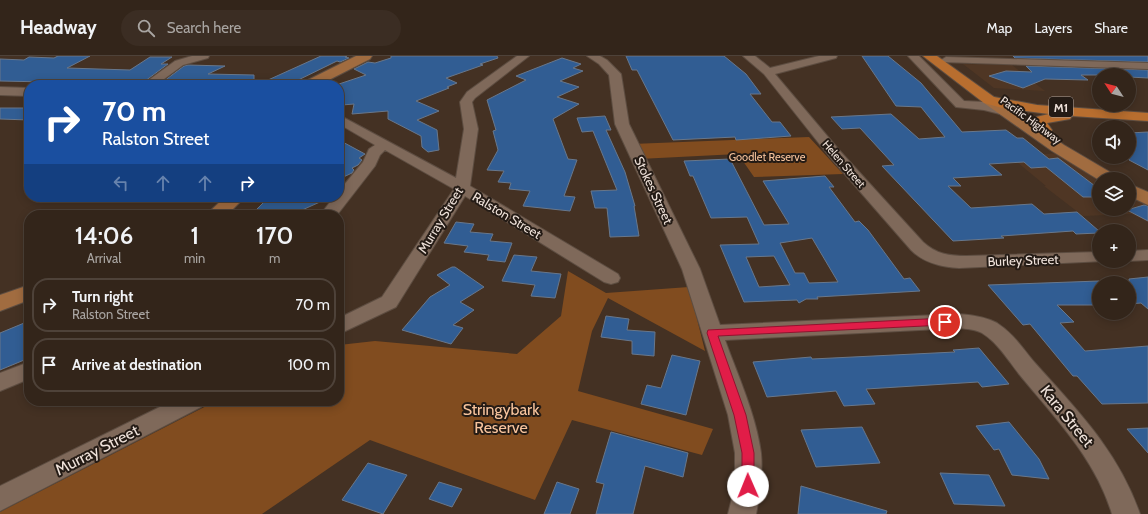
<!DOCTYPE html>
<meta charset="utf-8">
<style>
body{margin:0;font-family:Cabin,sans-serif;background:#3b2d23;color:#f1f3f6;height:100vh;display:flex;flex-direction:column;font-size:15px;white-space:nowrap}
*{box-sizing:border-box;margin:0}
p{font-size:13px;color:#a9a5a2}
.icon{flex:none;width:22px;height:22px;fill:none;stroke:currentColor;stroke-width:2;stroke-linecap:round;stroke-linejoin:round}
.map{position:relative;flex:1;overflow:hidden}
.panel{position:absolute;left:24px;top:154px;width:320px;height:196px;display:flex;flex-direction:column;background:#33251a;border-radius:16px;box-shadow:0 2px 10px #0003,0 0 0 1px #4e4239}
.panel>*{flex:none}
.banner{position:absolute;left:24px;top:24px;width:320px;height:122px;border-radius:16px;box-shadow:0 2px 10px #0003,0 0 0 1px #4e4239;background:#1a4fa0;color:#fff;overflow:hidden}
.needle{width:26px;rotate:306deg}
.buttons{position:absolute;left:1092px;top:12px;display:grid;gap:8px}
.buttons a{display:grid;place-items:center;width:44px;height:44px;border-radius:50%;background:#33251a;box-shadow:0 2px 10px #0003,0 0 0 1px #4e4239;font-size:20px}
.pin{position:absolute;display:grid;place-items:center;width:34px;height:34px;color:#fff;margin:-17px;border:2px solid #fff;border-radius:50%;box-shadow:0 1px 4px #0007}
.me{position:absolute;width:44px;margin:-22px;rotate:359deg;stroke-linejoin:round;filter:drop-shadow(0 0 3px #0008)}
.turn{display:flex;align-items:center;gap:14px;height:84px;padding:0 12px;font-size:18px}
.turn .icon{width:52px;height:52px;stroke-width:2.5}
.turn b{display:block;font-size:28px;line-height:34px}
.lanes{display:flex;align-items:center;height:38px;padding:0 12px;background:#0003;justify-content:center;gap:20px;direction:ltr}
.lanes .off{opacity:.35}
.eta{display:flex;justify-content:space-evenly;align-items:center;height:68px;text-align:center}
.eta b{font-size:24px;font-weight:600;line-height:28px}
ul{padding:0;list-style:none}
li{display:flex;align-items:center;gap:12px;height:54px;margin:0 8px 6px;padding:0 4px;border:2px solid #4e4239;border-radius:16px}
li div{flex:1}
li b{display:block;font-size:15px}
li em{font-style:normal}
header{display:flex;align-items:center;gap:24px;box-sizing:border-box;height:56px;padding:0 20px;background:#33251a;border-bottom:1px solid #4e4239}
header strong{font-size:19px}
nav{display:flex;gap:22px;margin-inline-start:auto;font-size:14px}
.search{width:280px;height:36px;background:#3b2d23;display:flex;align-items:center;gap:10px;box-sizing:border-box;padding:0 14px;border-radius:22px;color:#a9a5a2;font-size:15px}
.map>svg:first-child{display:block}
</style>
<header>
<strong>Headway</strong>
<div class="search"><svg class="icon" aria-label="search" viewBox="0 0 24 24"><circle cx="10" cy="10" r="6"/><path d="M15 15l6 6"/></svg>Search here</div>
<nav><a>Map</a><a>Layers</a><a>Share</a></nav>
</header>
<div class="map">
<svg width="1148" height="458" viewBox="0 0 1148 458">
<rect width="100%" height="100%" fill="#443123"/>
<path fill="#4f3624" d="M963,8L1012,9L1045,35L994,32Z
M1057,97L1099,123V153H1129V139L1148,149V166L1132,158L1083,160L1044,130H1046L1011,101Z"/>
<path fill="#814c1f" d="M809,81L843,118L754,121L738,98L639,103L632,88Z
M568,215L606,237L689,231L705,295L608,242L592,275L578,335L713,373L702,399L572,364L535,444L370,384L262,458H0V456L216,345H339V289L375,285L517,298L561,260Z"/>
<path fill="#315d93" stroke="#68778b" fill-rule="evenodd" d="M58,0H90L67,12L130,14L150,1H172L161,8H168L141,28L0,25V3L24,4L29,1L54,2Z
M321,0H347L345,1L349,2L340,6L337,5L288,29H257Z
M391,0H497L498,2L480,8L483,9L446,22L457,27L447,31L449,32L416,45L439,55L417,64L437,74L439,94L428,96L422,91L421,80L388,63V55L352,58L354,48L342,49L343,40L339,37V28L366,19L354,13L368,6L375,7L391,2Z
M626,0H724L746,18L761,38H750L772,66H780L791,80L736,84L735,81L673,84L637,14H632Z
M862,0H888L921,27L962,76L1006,74L1017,82H1023L1049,103L1058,102L1099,133V141H1083L1046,111L1031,112L1024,106L989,108L1002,119L953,122L961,130H948L971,152L1032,148L1044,158L1077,156L1099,175V177L1076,178L1073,175L1001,180L1004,182L953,185L882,110L894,109L860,72L842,73L831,61L891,58L919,83L945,81L921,51L896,50Z
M1013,0H1148V6L1015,2Z
M562,2L581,8L573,12L583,15L560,25L579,31L557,41L579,48L553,63L568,103L577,104L564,140L575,141L570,155L523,150L530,135L509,133L511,127L498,126L504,115L487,114L498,94L493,75L496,74L487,44L526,24L516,20Z
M188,9L225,10L208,18L254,19V29L160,28L184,10Z
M1026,10L1148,14V22L1129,21V19H1081L1088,24L1045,23L1023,32L989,20L1006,15L1032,16Z
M0,52H29V64L0,63Z
M605,60L611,74H606L625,116L635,150H634L639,180L610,181L607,152H595L591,135L617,134L593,75L582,76L577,62Z
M1148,76V114L1129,104V77Z
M339,84L365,98L359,102L362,104L358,109L352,112L354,114L352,117L339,123Z
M730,103L764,169L789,168L763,125L825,120L834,131H829L855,166L859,165L868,174L904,223L910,222L920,235L817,241L818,243H806L799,247L797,244L744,246L720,189L759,188L747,161L711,162L693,120H690L684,105ZM812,182L838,226L809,227L804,217H795L780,187ZM774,200L790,229L759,231L746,201Z
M269,141H331L291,159H251Z
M1144,149L1148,150V165L1127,154Z
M456,166L474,168L470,176L493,178L490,185L512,187L505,206L487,204L489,199L464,196L468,190L444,187Z
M514,199L537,201L531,215L561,218L555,242L531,240L535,229L502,225Z
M452,211H455L484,231L460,246L474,254L453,269L463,272L451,288L402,274L430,241L450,229L437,219Z
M1148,221V253L1141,247L1129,248V223Z
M1099,225V249H1057L1074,266L1060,267L1085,295L1148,290V347L1102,348L1077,320H1073L1030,268L1023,269L988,229Z
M606,260L629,263L627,274L655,276L654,300L632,298V285L601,281Z
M29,265V302L0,314V277Z
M979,292L1009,328L982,331L978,326L866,333L875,348L844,350L836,335L767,341L753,306L811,301L812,303L955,296L953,294Z
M672,299L700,305L686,359L641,348L647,329L661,332Z
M1009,366L1039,403L1049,423L1012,419L999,393L994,394L976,370Z
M862,371L880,407L816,411L801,374Z
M1148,372V397L1127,373Z
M611,376L688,397L683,421L645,410L633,458H596L604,428L596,426Z
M368,407L407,419L383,458L342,444Z
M940,417L989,419L1005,450L954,448Z
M439,426L462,433L452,451L429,443Z
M557,426L579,433L570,458H544Z
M801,430L887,455L886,458H798Z"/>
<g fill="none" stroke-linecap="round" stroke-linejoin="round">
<g stroke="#5d4d41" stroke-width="2">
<path id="minor" d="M192,0H209L208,2L183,9L156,29H142L175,5Z
M517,0H529L475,42L472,46L478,73L470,130L618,218L620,222L618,226L611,228L604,226L465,140L396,251L339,278V262L382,241L454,133L385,94L380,99L375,110L337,159H320L334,141H339V135L363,106L369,93L375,89L339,68V59L456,122L464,73L460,46L467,36Z
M587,0H600L607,4L621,18L629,68L700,213L720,269L959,258C972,259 986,261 997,267C1013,277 1023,293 1035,307C1078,355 1118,395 1140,458H1112C1095,402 1055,362 1019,318C1008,304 998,287 982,277C975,273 967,273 959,272L725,284C738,320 756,359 761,397C763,418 760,438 756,458H728L735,430V397L728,359L682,213L615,68L609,19L599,8Z
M743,0H755L770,12L819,0H837L836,2L775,18L839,94L923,186C936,198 949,200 966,200L1099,196V205H1105L959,212C941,211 924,207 911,194L829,100L764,18Z
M908,0H919L964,45L984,46L1008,52L1010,55L1004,59L984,54L956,51Z
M946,1L1148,7V13L942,6L941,4Z
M0,31L29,32V40L0,39Z
M1148,194V204L1129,205H1127H1129V195Z
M29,306V323L0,335V317Z
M172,345H205L201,351L0,455V430Z"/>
</g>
<g stroke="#5d4d41" stroke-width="2">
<path id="major" d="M356,0H372L370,3L319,29H302L304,26Z
M989,40L994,41L1064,89L1115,119L1118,123L1099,124L1052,95L984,47L982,44L984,41Z
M1129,128L1148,136V149L1129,140Z
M225,141H245L227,159H206Z
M29,229V244L0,255V239Z"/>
</g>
<g stroke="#5d4d41" stroke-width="2">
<path id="highway" d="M923,0H937L994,41L1037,49L1148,57V65L1072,60L1070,63L1047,67L1052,74L1049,77H1039L1031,67L1036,61L1049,58L1002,52L984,47Z"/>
</g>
<use href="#minor" fill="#7f695a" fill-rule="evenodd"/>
<use href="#major" fill="#a16c40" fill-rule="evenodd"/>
<use href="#highway" fill="#b86e2f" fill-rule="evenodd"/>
</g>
<path fill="#e11d48" stroke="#92132f" d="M945,262L950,266L945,269L718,280L746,359L754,397V430L753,434L748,435L744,434L742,430V397L734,359L707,277L708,274Z"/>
<g text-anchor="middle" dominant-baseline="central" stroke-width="4" stroke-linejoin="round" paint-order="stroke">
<g font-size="11" fill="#efe2da" stroke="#241b15">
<text transform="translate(1031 64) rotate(36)">Pacific Highway</text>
<text transform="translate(844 108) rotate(49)">Helen Street</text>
</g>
<g font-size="11" fill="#f8c49d" stroke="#241b15">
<text x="767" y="101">Goodlet Reserve</text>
</g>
<rect fill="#241b15" stroke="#b2a69f" stroke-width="1" x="1049" y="41" width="24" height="20" rx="3"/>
<g font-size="12" font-weight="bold" fill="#efe2da">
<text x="1061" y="51">M1</text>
</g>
<g font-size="13" fill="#efe2da" stroke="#241b15">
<text transform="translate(654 134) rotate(65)">Stokes Street</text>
<text transform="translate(507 159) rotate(31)">Ralston Street</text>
<text transform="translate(440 164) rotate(-59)">Murray Street</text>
<text transform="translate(1023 204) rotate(-2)">Burley Street</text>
</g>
<g font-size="16" fill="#f8c49d" stroke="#241b15">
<text x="501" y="353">Stringybark<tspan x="501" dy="18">Reserve</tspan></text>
</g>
<g font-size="16" fill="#efe2da" stroke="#241b15">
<text transform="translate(1067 360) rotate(51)">Kara Street</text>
<text transform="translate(97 394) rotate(-27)">Murray Street</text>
</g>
</g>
</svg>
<div class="buttons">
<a><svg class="needle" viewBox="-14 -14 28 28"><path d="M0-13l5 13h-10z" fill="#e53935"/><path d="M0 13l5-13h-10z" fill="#a9a5a2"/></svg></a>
<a><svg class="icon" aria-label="sound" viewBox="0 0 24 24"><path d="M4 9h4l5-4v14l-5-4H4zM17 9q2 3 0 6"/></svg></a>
<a><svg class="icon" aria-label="layers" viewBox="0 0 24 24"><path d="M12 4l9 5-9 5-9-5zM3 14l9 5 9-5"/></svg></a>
<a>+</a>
<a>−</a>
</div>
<div class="pin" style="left:945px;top:266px;background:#d93025"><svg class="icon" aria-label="arrive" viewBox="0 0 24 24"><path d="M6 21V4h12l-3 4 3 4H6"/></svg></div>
<svg class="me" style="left:748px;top:430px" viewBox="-20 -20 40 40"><circle r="19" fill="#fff"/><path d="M0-13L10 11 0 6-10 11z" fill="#e11d48"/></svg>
<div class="banner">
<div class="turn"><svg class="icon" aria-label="right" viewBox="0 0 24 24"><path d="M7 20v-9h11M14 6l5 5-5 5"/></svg><div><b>70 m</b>Ralston Street</div></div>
<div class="lanes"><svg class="icon off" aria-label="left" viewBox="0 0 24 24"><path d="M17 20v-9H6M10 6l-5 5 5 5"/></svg><svg class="icon off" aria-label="ahead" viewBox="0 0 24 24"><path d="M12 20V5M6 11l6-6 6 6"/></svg><svg class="icon off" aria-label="ahead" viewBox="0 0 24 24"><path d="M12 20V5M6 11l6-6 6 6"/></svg><svg class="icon" aria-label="right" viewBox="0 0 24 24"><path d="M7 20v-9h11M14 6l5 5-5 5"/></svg></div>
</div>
<section class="panel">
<div class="eta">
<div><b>14:06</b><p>Arrival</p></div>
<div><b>1</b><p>min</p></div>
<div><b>170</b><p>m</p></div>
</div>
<ul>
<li><svg class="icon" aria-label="right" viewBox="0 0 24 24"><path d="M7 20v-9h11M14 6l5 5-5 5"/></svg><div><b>Turn right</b><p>Ralston Street</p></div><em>70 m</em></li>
<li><svg class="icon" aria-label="arrive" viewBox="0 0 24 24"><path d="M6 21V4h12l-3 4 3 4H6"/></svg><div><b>Arrive at destination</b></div><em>100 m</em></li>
</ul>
</section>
</div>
